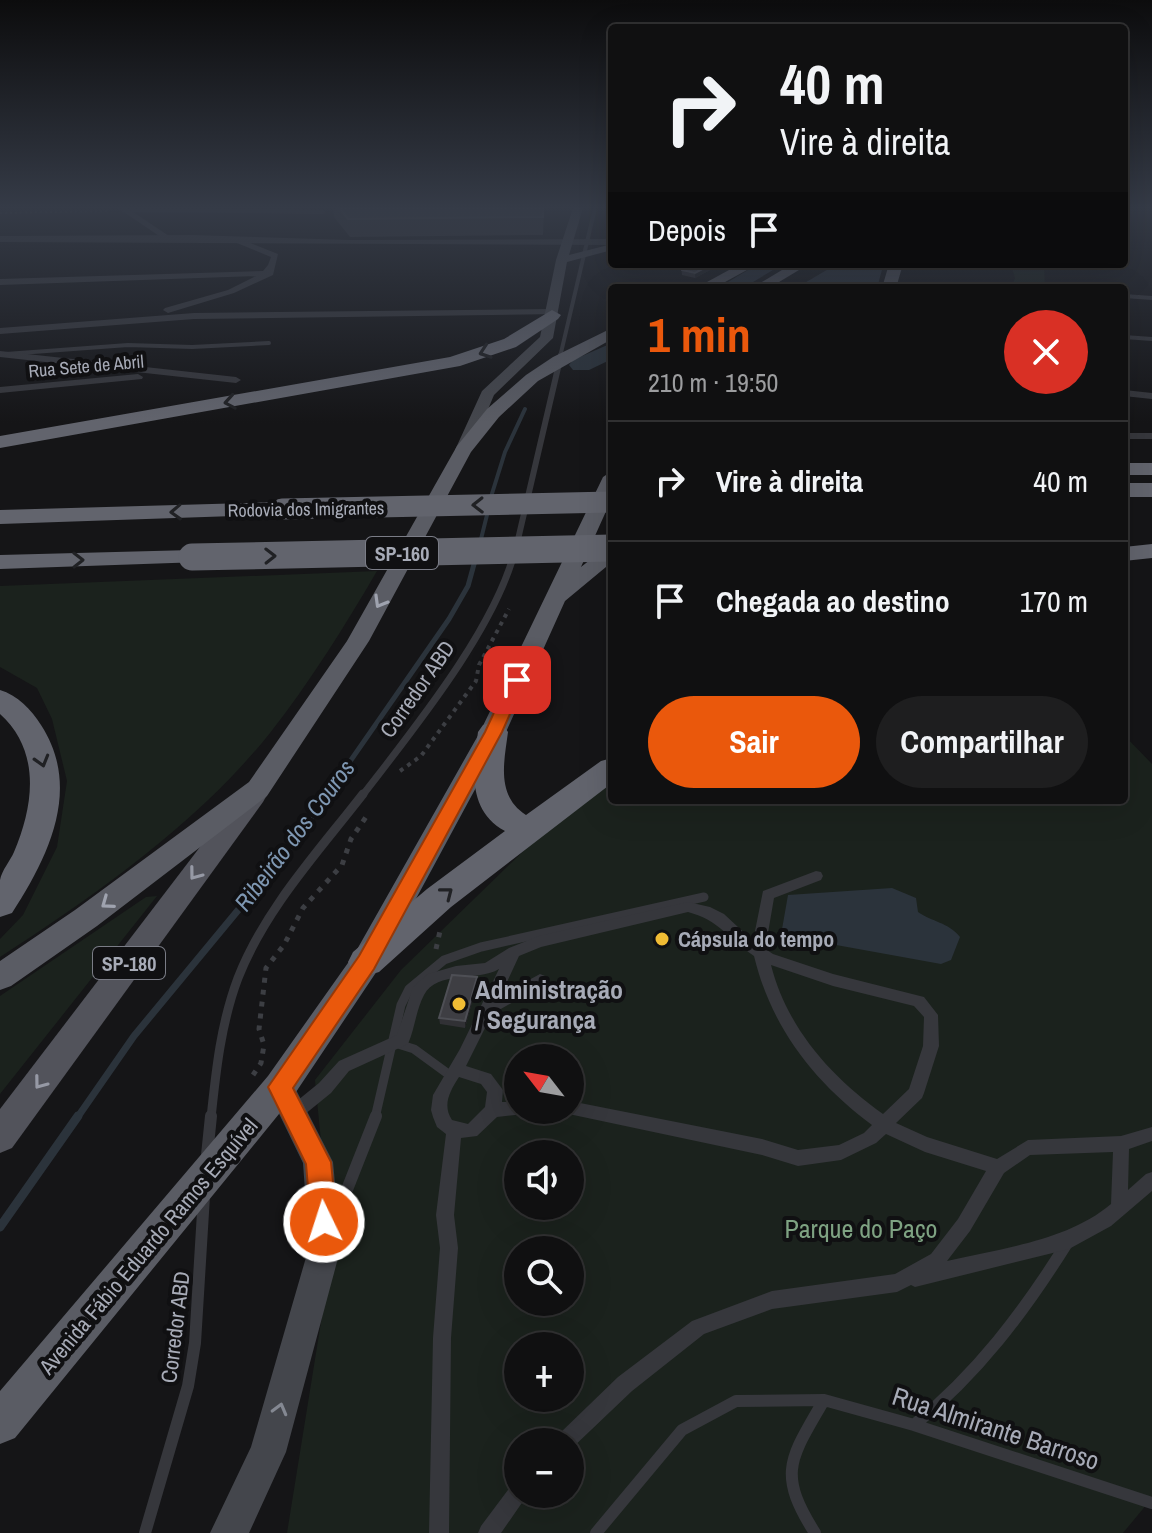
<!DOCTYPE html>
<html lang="pt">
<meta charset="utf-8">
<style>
body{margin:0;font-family:"Archivo Narrow",sans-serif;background:#1e1e1f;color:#f1f3f6;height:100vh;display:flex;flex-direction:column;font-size:30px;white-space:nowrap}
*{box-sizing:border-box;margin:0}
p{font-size:26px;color:#9c9d9f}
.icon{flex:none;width:44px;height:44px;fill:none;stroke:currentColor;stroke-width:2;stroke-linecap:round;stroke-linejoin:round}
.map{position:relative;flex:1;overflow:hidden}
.panel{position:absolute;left:608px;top:284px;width:520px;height:520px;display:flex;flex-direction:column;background:#101011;border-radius:8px;box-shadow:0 8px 32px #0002,0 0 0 2px #303031}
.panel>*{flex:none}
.banner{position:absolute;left:608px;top:24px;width:520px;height:244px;border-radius:8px;box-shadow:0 8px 32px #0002,0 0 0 2px #303031;background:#101011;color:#f1f3f6;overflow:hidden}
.needle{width:52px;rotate:301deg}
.buttons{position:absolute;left:504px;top:1044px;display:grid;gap:16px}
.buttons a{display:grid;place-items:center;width:80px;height:80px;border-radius:50%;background:#101011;box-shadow:0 8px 32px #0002,0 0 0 2px #303031;font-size:40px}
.pin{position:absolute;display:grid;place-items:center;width:68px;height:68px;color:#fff;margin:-34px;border-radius:16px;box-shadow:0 4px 12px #0006}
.me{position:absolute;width:88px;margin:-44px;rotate:356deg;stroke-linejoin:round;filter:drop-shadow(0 0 6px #0008)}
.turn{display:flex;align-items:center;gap:28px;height:168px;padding:0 40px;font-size:36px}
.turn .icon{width:104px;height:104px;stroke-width:2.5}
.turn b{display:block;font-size:56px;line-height:68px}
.then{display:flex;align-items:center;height:76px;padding:0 40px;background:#0003;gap:16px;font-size:30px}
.round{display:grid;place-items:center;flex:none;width:84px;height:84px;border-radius:42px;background:#1e1e1f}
.headline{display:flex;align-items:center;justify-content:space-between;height:136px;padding:0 40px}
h1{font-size:48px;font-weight:700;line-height:60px;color:#ea580c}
.primary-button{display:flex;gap:16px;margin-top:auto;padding:16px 40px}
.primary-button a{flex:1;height:92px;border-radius:48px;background:#ea580c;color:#fff;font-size:32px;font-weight:700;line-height:92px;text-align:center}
.primary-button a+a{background:#1e1e1f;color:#f1f3f6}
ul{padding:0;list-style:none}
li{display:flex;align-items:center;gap:24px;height:120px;padding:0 40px;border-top:2px solid #303031}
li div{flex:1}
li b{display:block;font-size:30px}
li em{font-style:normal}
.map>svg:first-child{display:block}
</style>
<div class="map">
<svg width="1152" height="1533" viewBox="0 0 1152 1533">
<rect width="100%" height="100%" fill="#151517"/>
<path fill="#1b221d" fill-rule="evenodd" d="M1011,264H1044L1045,288H1011L1015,278Z
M377,571C345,626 310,682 270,733C198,823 96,895 0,957V939L23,915L57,847L67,781L52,719L37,688L0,667V586Z
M1124,735L1152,764V1498L1123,1533H287L332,1254L315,1080L401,970L578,798L612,777V800H1124ZM518,1058H570V1110H518ZM518,1154H570V1206H518ZM518,1250H570V1302H518ZM518,1346H570V1398H518ZM518,1442H570V1494H518Z
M157,896L0,1094V996L146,897Z"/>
<path fill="#2b333b" d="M837,264L883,266L877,288H796Z
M892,888L916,898L918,912C932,922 948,922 960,937L951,960L941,964L781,935L788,895Z"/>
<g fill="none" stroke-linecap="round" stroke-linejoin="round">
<path stroke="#2b333b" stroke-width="4" d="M490,500L505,452L525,409
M480,543L488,511"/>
<path stroke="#2b333b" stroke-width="5" d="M326,796L449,619L468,586L476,557"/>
<path stroke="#2b333b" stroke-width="7" d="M77,1118L134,1036L292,845L327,794"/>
<path stroke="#2b333b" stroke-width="9" d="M0,1227L78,1116"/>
<path fill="#2b333b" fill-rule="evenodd" d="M758,264H783L743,288H718Z
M612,343V359L589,370H573L569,365L573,360Z"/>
<path stroke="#3c3e43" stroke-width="2" stroke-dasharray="2 3" stroke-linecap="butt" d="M0,213L110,211"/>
<path stroke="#3c3e43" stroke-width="4" stroke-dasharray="4 5" stroke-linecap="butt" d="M400,771L421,756L476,681L479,665L509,609"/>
<path stroke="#3c3e43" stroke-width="5" stroke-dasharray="5 7" stroke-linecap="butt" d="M436,949L440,931
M253,1075L261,1063L264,1045L259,1029L266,968L284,945L303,908L342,865L351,839L366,817"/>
<path stroke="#36373c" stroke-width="4" d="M123,210L323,212
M1124,296L1152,298
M1124,337L1152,339
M6,354L128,345L192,347L269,343
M560,357L595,208"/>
<path stroke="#36373c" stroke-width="6" d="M1124,393L1152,396
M516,548L561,355"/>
<path stroke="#36373c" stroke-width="7" d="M362,796C412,731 498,626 516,546"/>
<path stroke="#36373c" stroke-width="9" d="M398,1044L414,1049L451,1076
M211,1118C216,1070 221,1023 238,978C265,909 318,852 363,794
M375,1118L401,1005L409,989L444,960L481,947L704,897"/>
<path stroke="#36373c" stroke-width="12" d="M207,1155L211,1116
M335,1220L376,1116
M914,1425C977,1374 1024,1312 1067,1243
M145,1533L188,1386L195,1343L204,1196
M596,1533L682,1430L736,1401L824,1400L914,1425L1152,1503
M815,1533C776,1472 791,1458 824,1400"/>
<path fill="#36373c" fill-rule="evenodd" d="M816,871L821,872L823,876L821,880L774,898L768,933L767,950L773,954L833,974L924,997L938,1015L939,1046L924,1093L922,1098L896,1123L927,1137L997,1159L1028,1140L1121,1136L1152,1127V1141L1129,1149L1128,1190L1146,1174L1152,1172V1191L1111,1226L1069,1249L915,1287L911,1285L897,1292L772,1309L704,1334L632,1391L570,1450V1442H555L558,1435L618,1377L692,1321L772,1291L895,1274L931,1254L958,1219L986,1171L925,1152L886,1134L876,1143L841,1160L798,1166L762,1155L564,1113L563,1110H570V1101L762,1139L798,1150L839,1145L864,1133L872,1125C814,1082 771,1027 754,956C729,939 719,920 688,912L541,947L519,956L501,995L540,974L545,976L547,980L545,984L492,1014L466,1066L491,1074L503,1090L502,1102H518V1110H525L524,1114L497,1117L477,1136L461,1138L454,1215L458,1248L451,1338L449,1533H429L433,1338L440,1248L436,1215L446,1134L437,1127L433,1117L431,1110L433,1095L460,1049L499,969C478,982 437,970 424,995C416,1010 415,1028 408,1044L349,1071L331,1093L299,1119L293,1121L287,1119L285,1114L287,1109L319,1083L339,1061L397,1035L413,987L428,974L456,966L485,963L509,948L539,936L688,902L710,907L724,914L753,941L763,891ZM771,965L833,986L914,1006L924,1017L923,1046L909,1089L883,1114C831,1077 787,1028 771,965ZM459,1077L481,1084L487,1092L485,1107L468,1124L452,1120C442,1105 450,1091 459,1077ZM1113,1152L1111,1204C1067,1241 1002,1248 947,1261L970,1231L1004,1173L1030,1155Z
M518,1483V1494H528L501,1533H478L481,1526L511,1486Z"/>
<path fill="#36373c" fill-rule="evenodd" d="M118,208H127L172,238L165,240Z
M235,237L278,254L273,275L234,293L168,313L163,310L165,308L228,290L256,276L0,285V279L263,271L268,265L271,257L232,241Z
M553,309L558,312L556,314L194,319L0,334V328L194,313Z
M0,351L236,377L241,380L236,383L0,357Z
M138,374L143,377L142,379L0,393V387Z
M1124,433H1152V439H1124Z"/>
<path fill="#36373c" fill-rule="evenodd" d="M192,235L350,240L612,239V245L0,242V236Z"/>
<path fill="#44464c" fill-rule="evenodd" d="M573,208H583L569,255L612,244V250L567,262L553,338L494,395L471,450L463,455L458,453L455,450L482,391L540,337L556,260Z
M280,1074L290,1078L333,1162L341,1247L286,1452L249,1533H210L251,1447L309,1247L303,1163L266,1087L270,1078Z"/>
<path fill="#52535b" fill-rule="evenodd" d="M254,786L263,788L267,795L263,802L12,1148L0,1153V1109L245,788Z"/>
<path fill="#5a5c64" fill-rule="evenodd" d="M740,264H758L714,288H696Z
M792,264H809L769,288H752Z
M889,264H903L896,288H882Z
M612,328V339L538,381L499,417L471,452L369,641L267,796L97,926L11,986L0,990V961L75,910L249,782L347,641L457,446L487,409L526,375L553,357Z
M612,471V498L581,567L605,548L612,546V562L565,601L506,732L377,971L292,1098L15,1438L0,1444V1391L268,1076L355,953L480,732L603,477Z"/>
<path fill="#62646d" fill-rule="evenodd" d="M552,310L561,315L558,319L516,347L460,366L0,448V436L450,357L504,339Z
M1124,463H1152V475H1124Z
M1124,483H1152V497H1124Z
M282,502L290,504L293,509L290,514L0,524V510Z
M1152,544V558L1124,561V547Z
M192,550L201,552L204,557L201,562L0,569V555Z
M0,690C17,695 32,710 41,725C82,788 49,856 12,913L0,917C0,905 0,891 0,880C2,870 10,861 14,852C34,805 41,751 0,714Z
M493,722L503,725L508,732C504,762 496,796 526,815L601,761L612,758V783L451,907L379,972L366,976L353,972L348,962L353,952L427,889L505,831C467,810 473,770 478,732L483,725Z"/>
<path stroke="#62646d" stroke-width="21" d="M282,509L612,502
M598,548H612"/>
<path stroke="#62646d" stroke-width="27" d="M192,557L612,548"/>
</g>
<path fill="#313135" d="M333,208H544L543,235L350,237L334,217Z
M681,264H721L695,278L682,275Z
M477,984L465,1028L440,1024L439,1018Z"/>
<path fill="#202023" d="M712,264H721L695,278V273Z
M477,977V984L465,1028V1021Z"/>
<path fill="#3e3e43" stroke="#4e4f55" stroke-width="2" d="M339,208H543V217L348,219Z
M682,264H712L695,273L682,270Z
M452,975L477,977L465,1021L439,1018Z"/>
<defs><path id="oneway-chevron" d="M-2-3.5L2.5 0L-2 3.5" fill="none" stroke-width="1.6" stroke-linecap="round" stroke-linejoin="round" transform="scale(2)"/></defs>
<g stroke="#202124">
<use href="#oneway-chevron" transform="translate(485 352) rotate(161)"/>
<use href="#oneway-chevron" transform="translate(230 402) rotate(170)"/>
<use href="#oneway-chevron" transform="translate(478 505) rotate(179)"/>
<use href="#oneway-chevron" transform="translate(176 512) rotate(178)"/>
<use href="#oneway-chevron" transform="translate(270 556) rotate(-1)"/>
<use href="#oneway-chevron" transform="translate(78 560) rotate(-1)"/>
<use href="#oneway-chevron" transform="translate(42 761) rotate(74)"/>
<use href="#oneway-chevron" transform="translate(447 893) rotate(-38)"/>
</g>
<g stroke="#9fa3af">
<use href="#oneway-chevron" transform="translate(380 602) rotate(120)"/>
<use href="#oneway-chevron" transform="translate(107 903) rotate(144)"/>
</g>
<g stroke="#9699a5">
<use href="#oneway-chevron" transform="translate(195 874) rotate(127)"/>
<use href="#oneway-chevron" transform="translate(40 1083) rotate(127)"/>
</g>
<use stroke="#848892" href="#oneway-chevron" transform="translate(280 1409) rotate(-75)"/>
<linearGradient id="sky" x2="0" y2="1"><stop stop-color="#0c0c0d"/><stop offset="0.49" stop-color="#353b47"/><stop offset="1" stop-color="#353b47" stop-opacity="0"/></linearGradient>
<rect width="1152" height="423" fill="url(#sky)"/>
<path fill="#ea580c" stroke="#983908" stroke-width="2" d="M517,674L525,680L502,732L374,969L293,1088L331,1162L337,1222L333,1231L324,1235L315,1231L311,1222L306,1164L268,1087L359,956L485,732L509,680Z"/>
<g fill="#f0bc34" stroke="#101012" stroke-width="3">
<circle cx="662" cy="939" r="8"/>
<circle cx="459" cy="1004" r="8"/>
</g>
<g text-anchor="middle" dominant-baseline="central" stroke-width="8" stroke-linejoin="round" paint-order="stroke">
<g font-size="18" fill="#a7abb7" stroke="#101012">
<text transform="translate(86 366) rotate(-5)">Rua Sete de Abril</text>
<text transform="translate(306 509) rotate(-1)">Rodovia dos Imigrantes</text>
</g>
<g fill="#101012" stroke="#7a7c86" stroke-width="2">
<rect x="366" y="537" width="72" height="32" rx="6"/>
<rect x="93" y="947" width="72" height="32" rx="6"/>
</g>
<g font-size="20" font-weight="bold" fill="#a7abb7">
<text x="402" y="553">SP-160</text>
<text x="129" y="963">SP-180</text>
</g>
<g font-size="22" fill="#a7abb7" stroke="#101012">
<text transform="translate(417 689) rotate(-55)">Corredor ABD</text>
<text transform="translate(148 1246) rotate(-50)">Avenida Fábio Eduardo Ramos Esquível</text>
<text transform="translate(175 1327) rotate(-83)">Corredor ABD</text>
</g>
<g font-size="22" font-weight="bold" fill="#a7abb7" stroke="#101012" text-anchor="start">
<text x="678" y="939">Cápsula do tempo</text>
</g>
<g font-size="24" font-style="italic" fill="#7e97b2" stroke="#101012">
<text transform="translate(294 835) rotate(-53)">Ribeirão dos Couros</text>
</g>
<g font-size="26" font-weight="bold" fill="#a7abb7" stroke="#101012" text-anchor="start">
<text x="475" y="989">Administração<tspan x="475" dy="30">/ Segurança</tspan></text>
</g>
<g font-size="26" fill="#7ea282" stroke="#101012">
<text x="861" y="1228">Parque do Paço</text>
</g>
<g font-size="26" fill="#a7abb7" stroke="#101012">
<text transform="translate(996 1428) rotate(18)">Rua Almirante Barroso</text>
</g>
</g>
</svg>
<div class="buttons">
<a><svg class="needle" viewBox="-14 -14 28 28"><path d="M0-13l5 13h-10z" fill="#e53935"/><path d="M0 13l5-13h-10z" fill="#9c9d9f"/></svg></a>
<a><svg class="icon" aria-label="sound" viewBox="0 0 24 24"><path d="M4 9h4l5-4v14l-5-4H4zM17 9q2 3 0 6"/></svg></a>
<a><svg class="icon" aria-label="search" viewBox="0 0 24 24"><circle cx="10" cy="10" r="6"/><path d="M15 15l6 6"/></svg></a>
<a>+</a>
<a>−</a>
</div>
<div class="pin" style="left:517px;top:680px;background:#d93025"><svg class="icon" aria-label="arrive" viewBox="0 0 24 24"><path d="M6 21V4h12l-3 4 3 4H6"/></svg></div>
<svg class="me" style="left:324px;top:1222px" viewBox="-20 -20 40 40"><circle r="17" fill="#ea580c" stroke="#fff" stroke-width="3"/><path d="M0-11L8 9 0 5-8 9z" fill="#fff"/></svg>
<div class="banner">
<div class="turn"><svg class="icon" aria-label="right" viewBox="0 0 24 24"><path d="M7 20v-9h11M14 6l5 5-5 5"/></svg><div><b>40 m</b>Vire à direita</div></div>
<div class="then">Depois<svg class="icon" aria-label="arrive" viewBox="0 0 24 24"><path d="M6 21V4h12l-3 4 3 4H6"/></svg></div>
</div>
<section class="panel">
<div class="headline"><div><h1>1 min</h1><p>210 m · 19:50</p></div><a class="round" style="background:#d93025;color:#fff"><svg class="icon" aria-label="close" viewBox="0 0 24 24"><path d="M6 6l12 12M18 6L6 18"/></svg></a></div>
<ul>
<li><svg class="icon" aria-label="right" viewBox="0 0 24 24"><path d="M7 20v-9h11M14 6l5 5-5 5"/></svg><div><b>Vire à direita</b></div><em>40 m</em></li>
<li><svg class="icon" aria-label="arrive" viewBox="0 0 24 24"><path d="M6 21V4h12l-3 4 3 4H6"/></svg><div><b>Chegada ao destino</b></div><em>170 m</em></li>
</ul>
<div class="primary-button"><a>Sair</a><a>Compartilhar</a></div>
</section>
</div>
